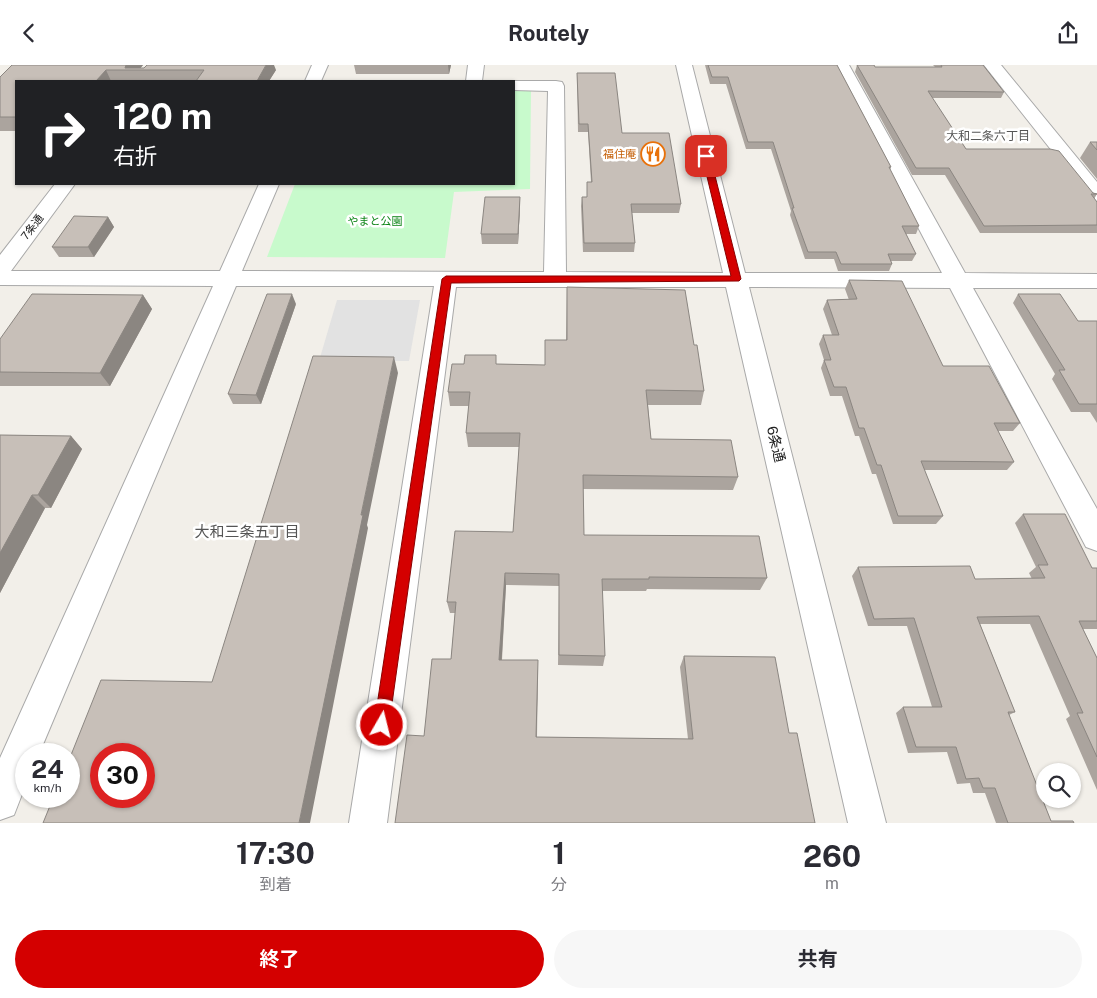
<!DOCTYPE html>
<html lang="ja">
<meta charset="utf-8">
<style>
body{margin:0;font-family:"Public Sans","Noto Sans JP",sans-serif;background:#f7f7f7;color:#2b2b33;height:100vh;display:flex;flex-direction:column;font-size:19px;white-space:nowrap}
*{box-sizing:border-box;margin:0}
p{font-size:16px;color:#7c7c81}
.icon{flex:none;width:28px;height:28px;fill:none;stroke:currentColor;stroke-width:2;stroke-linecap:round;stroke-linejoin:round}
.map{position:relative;height:758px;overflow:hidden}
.panel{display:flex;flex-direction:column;background:#fff;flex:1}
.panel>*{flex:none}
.guide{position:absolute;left:15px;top:15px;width:500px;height:105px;border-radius:0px;box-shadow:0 1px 4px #0004;background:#202124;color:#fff;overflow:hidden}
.fabs{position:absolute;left:1036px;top:698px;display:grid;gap:10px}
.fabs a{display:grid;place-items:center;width:45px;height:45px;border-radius:50%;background:#fff;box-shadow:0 1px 4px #0004;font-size:25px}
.speed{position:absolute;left:15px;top:678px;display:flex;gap:10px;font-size:25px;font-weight:700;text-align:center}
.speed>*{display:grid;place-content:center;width:65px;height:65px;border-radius:50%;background:#fff;box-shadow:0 1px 4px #0004;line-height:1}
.speed small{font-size:12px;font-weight:400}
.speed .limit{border:8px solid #d22;background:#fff;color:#111}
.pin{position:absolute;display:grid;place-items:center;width:42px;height:42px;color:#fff;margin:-21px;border-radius:10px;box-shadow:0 2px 8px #0006}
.me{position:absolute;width:55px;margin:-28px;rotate:8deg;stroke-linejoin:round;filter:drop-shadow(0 0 4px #0008)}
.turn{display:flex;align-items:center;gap:18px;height:105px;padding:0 15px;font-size:22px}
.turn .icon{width:65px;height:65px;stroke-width:2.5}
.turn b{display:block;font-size:35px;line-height:42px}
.eta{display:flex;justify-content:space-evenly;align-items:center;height:85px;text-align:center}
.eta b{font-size:30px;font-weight:700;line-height:35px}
.cta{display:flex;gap:10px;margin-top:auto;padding:10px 15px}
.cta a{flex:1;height:58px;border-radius:30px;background:#d40000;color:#fff;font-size:20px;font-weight:700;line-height:58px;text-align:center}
.cta a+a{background:#f7f7f7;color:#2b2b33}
header{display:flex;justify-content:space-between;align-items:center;height:65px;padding:0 15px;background:#fff;font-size:22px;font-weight:700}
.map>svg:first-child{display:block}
</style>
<header><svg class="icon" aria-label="back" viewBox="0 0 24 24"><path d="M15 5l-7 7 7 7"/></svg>Routely<svg class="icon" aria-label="share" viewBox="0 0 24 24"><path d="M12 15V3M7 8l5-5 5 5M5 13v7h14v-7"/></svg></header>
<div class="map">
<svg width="1097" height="758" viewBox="0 0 1097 758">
<rect width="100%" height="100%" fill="#f2efe9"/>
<path fill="#c8facc" d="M514,25H531L530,124L454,127L445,193L267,192L295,119H514Z"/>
<path fill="#e2e2e2" d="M337,235H420L409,296H319Z"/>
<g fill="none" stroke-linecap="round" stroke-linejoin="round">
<g stroke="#a9a9a9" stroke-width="2">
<path id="minor" d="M312,0H328L321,16H305Z
M468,0H484L482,16H466Z
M676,0H692L745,208H942L833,0H849L965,208L1097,209V223H973L1097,444V486L1086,482L950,223L749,222L886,758H848L726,222H456L387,758H349L434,221H236L39,689H26V719L14,750L0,755V693L213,221L0,220V190L55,119H75L11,206H220L259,119H279L242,206L544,207L548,26L514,25V16H509H556L562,17L564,21L566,207L723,208Z
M984,0H1001L1097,117V136L1090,134Z"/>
</g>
<use href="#minor" fill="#fff" fill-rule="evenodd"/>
</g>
<path fill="#aba49e" d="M12,0H143L140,3L276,5L269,16H16V66H0V12Z
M354,0H451L449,9H356Z
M705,0H837L891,102L890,105L919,161L916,169H906L916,189L912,196H891L892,199L889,206H838L834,194H805L790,150L791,146L771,84H746L726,19H710Z
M857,0L875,2H935L933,0H983L1004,27L1001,33H932L966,84L1097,129L1094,134L1097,137V168H980L945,110H912L855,7Z
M577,8L622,68L681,139L679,148H632L635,178L634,187H583L581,141L582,132H587V117H591L588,67H578Z
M1090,77H1097V114L1080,93Z
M141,119H213V120Z
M520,132V142L518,179H482L481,169Z
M108,152L114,162L94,192H59L52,182Z
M849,215L943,301L1020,358L1013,366H998L1014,397L1007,405H924L943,451L936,459H893L876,409H872L859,371H855L842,331H830L821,303L824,295L819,279L823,270H832L823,244L827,235H849L845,224Z
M567,222L694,280L704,326L701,340H648L651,374L738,412L733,425L583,424L584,470L767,513L760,525L647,524L646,526H602L605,591L603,601L558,600L559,521L506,520L502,595L538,605L537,672L688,674L680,602L684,591L789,668L815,758L424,671L451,594L455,548H450L447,537L513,467L519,382H468L466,368L469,341H450L448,327L497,299L545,300L566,275Z
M1018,229L1078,256H1097V358L1090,347H1071L1052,314L1055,309L1013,238Z
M143,230L152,244L110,321H0V274Z
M296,239L261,339H233L228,329Z
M0,370L71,371L82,384L51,443H45L0,528Z
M1023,449L1092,503H1097V564H1083L1097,593V725L1066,654L1070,651L1030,559H980L1015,647L1009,650L1051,756L1074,758H996L985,728H973L970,718L957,719L947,687L908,688L896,648L903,642H932L907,561H868L852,511L858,502L975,514H1032L1029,508L1036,502L1015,458Z"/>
<path fill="#8b8681" d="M126,0H143L139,5L125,3Z
M266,0H274L276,5L269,16H257Z
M448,0H451L449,9Z
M106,5L111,16H96Z
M520,132V142L518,179V169Z
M108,152L114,162L94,192L88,182Z
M292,229L296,239L261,339L256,330Z
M143,230L152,244L110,321L100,308Z
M394,292L398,308L367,460L368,463L310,758H299L361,450Z
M71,371L82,384L51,443L38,430Z
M32,430L45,443L0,528V488Z
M505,508L506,520L501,605L499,595Z
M538,595V605L536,680V672Z"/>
<path fill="#c7bfb8" stroke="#8b8681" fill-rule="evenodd" d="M12,0H126L125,3H144L147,0H266L257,16H196L204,5H106L96,16H16V52H0V12Z
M708,0H837L891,102H889L919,161H902L916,189H888L892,199H841L836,187H808L792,143H794L773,77H748L728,12H712Z
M857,0H874L875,2H942L941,0H983L1004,27L928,26L966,84H1050L1059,86L1093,128L1097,129H1091L1097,137V160L984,161L949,103H916Z
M577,8H615L622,68H669L681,139H631L635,178H584L582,132H587V117H592L588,59H579Z
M1090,77H1097V85Z
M485,132H520L518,169H481Z
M74,151L108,152L88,182H52Z
M849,215L902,216L943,301H989L1020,358H994L1014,397L921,396L943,451H898L881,400H877L864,363H859L846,322H834L824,295H831L823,270H839L827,235L857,234Z
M567,222L685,225L694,280H697L704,326L646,325L651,374L731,375L738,412L583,410L584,470L759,471L767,513L649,512V514H602L605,591L559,590V509L505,508L499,595H538L536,672L693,674L684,591L775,592L789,668H797L815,758H395L407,670L424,671L432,594H451L456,537H447L455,466L513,467L520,368H466L470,327H448L452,299H464L465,290H496V299L545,300V275H567Z
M32,229L143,230L100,308L0,307V274Z
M267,229H292L256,330L228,329Z
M1018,229H1060L1078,256H1097V339H1079L1059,305H1065Z
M313,291L394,292L361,450H363L299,758H43L54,731H69V695L101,615L212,617ZM101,689H144V731H101Z
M0,370L71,371L38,430H32L0,488Z
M1023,449H1065L1092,503H1097V556H1079L1097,593V692L1077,648H1083L1039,551L977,552L1015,647H1008L1051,756H1073L1074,758H1008L995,723H983L979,713L966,714L956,682H916L903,642H942L914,553L874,554L858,502L970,501L975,514L1045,513L1038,500H1048Z"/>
<path fill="#d40000" stroke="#8a0000" d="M706,88L710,91L741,214L739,216L451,218L389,660L387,666L382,668L376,666L374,660L442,214L446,211H731L702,91Z"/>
<defs>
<g id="restaurant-ring" transform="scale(1.25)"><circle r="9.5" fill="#fff" stroke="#e8710a" stroke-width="1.5"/><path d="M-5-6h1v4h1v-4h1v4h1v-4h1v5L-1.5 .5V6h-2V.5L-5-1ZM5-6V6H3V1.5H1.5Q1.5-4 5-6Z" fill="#e8710a"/></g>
</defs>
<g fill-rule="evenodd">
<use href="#restaurant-ring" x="653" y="89"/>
</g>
<g text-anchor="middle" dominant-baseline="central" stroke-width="5" stroke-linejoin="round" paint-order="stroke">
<g font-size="11" fill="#c56008" stroke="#fff" text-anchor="end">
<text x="636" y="89">福住庵</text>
</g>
<g font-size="11" fill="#0c8416" stroke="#fff">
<text x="375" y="156">やまと公園</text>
</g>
<g font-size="11" fill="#222" stroke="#fff">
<text transform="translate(32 162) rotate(-53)">7条通</text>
</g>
<g font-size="12" fill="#555" stroke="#fff">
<text x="988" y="71">大和二条六丁目</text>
</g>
<g font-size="14" fill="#222" stroke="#fff">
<text transform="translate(776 379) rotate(76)">6条通</text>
</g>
<g font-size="15" fill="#555" stroke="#fff">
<text x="247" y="466">大和三条五丁目</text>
</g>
</g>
</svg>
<div class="fabs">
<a><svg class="icon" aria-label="search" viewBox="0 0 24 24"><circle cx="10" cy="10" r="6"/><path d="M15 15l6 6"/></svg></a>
</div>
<div class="speed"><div>24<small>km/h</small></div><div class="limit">30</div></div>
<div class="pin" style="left:706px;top:91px;background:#d93025"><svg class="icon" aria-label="arrive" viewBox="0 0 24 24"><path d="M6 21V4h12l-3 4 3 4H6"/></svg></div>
<svg class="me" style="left:382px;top:660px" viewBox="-20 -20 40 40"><circle r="17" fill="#d40000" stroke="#fff" stroke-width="3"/><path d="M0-11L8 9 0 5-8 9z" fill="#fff"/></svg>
<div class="guide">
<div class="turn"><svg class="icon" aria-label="right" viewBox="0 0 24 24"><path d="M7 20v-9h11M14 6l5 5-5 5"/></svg><div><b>120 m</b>右折</div></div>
</div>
</div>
<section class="panel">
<div class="eta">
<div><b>17:30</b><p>到着</p></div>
<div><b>1</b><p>分</p></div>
<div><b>260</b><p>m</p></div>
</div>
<div class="cta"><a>終了</a><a>共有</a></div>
</section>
